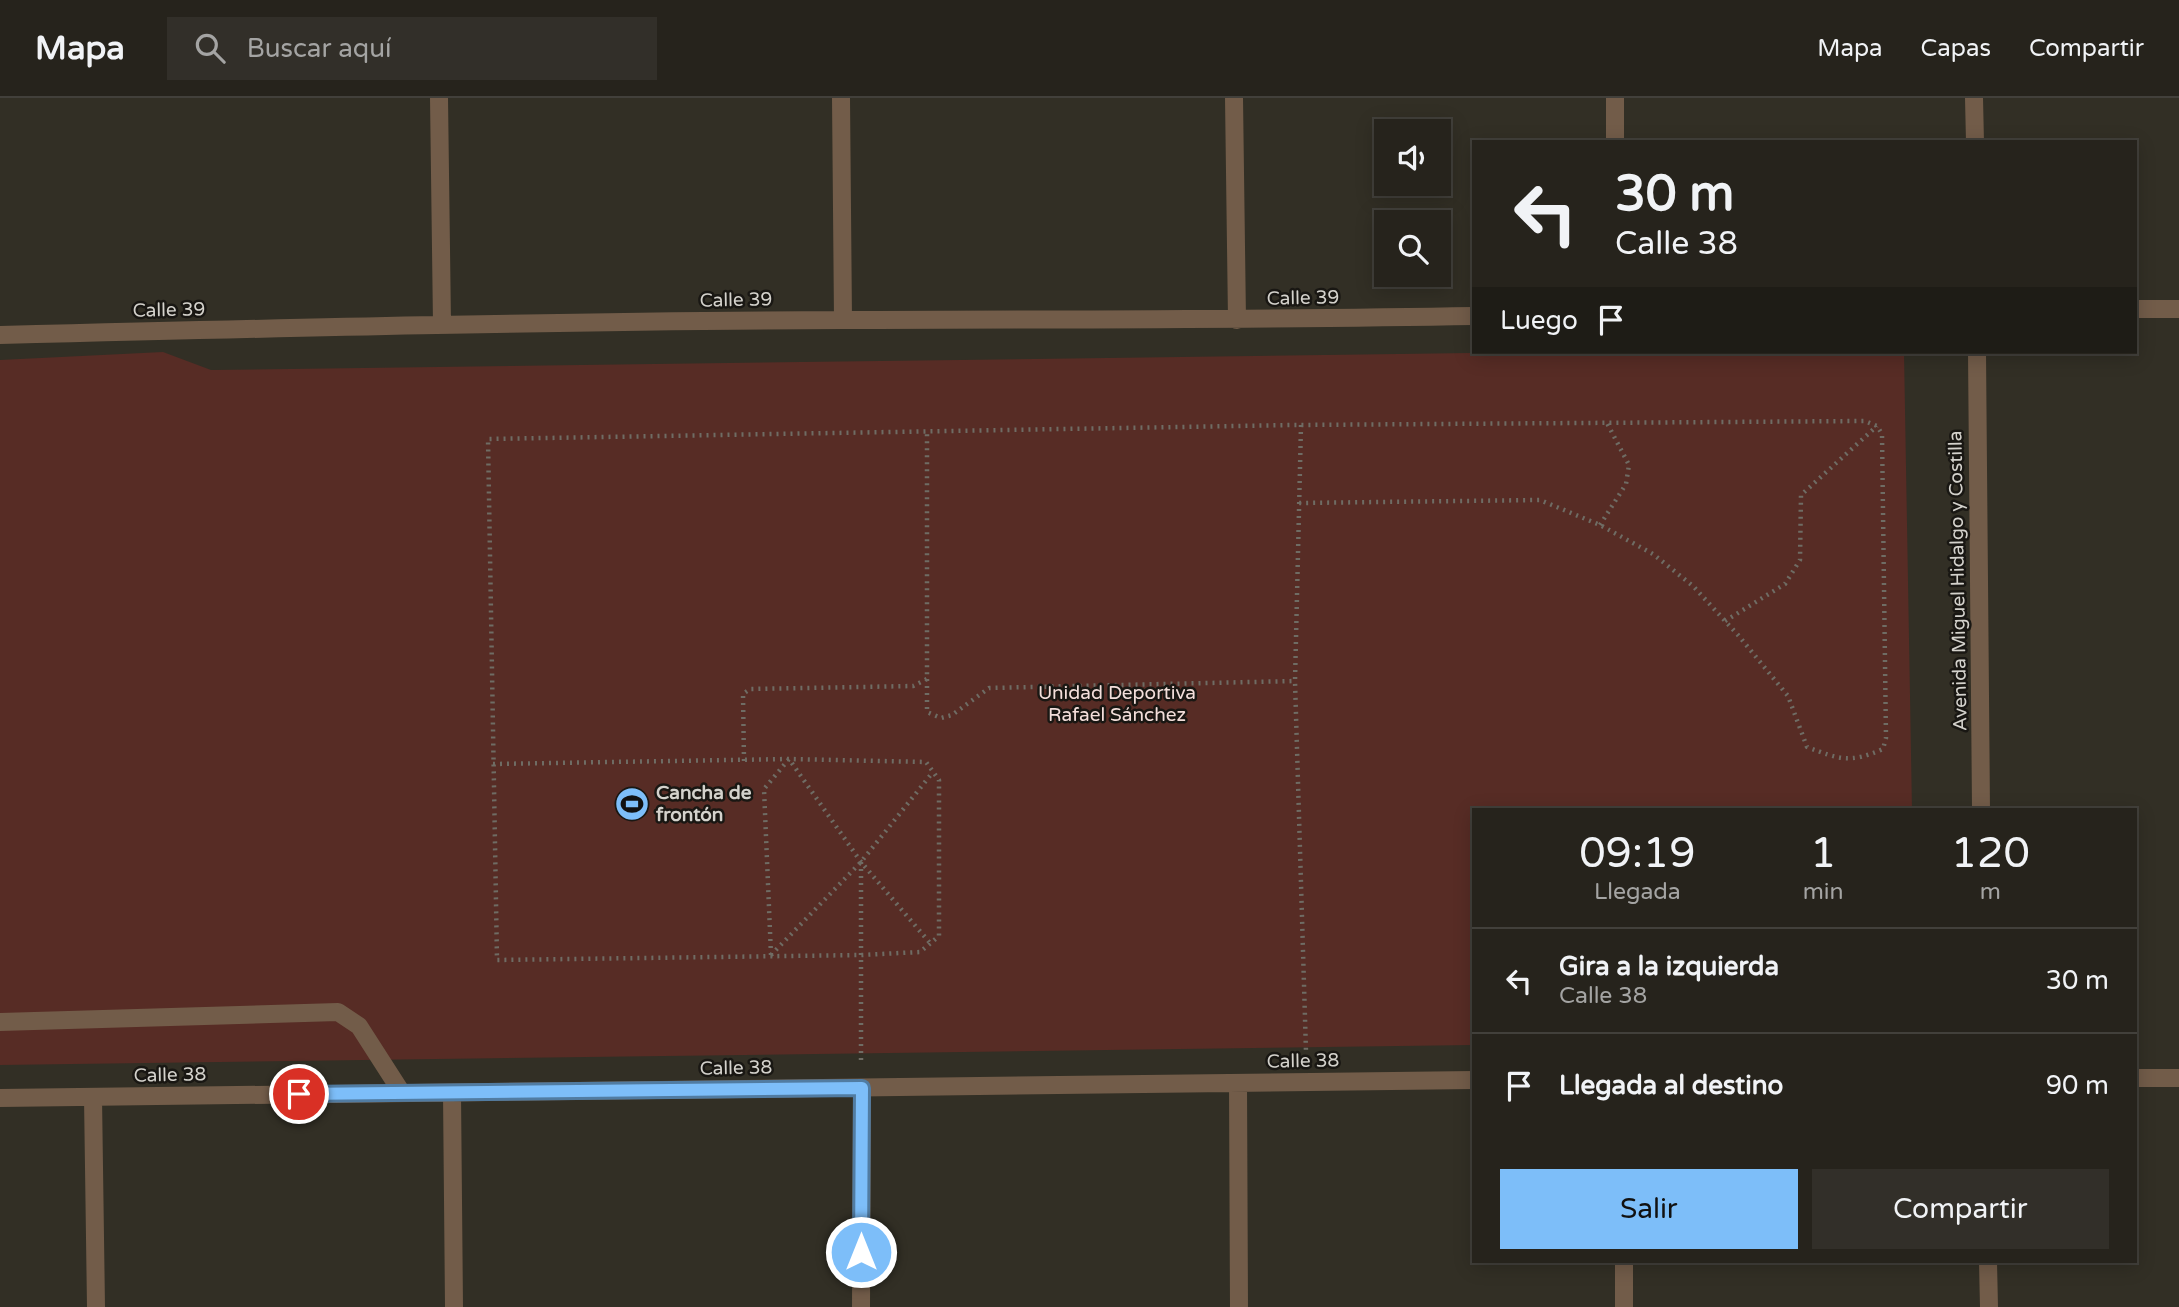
<!DOCTYPE html>
<html lang="es">
<meta charset="utf-8">
<style>
body{margin:0;font-family:"Varela Round",sans-serif;background:#322f29;color:#f1f3f6;height:100vh;display:flex;flex-direction:column;font-size:26px;white-space:nowrap}
*{box-sizing:border-box;margin:0}
p{font-size:23px;color:#a4a4a3}
.icon{flex:none;width:38px;height:38px;fill:none;stroke:currentColor;stroke-width:2;stroke-linecap:round;stroke-linejoin:round}
.map{position:relative;flex:1;overflow:hidden}
.drawer{position:absolute;left:1472px;top:710px;width:665px;height:455px;display:flex;flex-direction:column;background:#26231c;border-radius:0px;box-shadow:0 4px 18px #0003,0 0 0 2px #42403b}
.drawer>*{flex:none}
.hud{position:absolute;left:1472px;top:42px;width:665px;height:214px;border-radius:0px;box-shadow:0 4px 18px #0003,0 0 0 2px #42403b;background:#26231c;color:#f1f3f6;overflow:hidden}
.fabs{position:absolute;left:1374px;top:21px;display:grid;gap:14px}
.fabs a{display:grid;place-items:center;width:77px;height:77px;border-radius:0px;background:#26231c;box-shadow:0 4px 18px #0003,0 0 0 2px #42403b;font-size:35px}
.pin{position:absolute;display:grid;place-items:center;width:60px;height:60px;color:#fff;margin:-30px;border:4px solid #fff;border-radius:50%;box-shadow:0 2px 7px #0007}
.me{position:absolute;width:77px;margin:-38px;rotate:0deg;stroke-linejoin:round;filter:drop-shadow(0 0 5px #0008)}
.turn{display:flex;align-items:center;gap:24px;height:147px;padding:0 28px;font-size:32px}
.turn .icon{width:91px;height:91px;stroke-width:2.5}
.turn b{display:block;font-size:49px;line-height:60px}
.then{display:flex;align-items:center;height:66px;padding:0 28px;background:#0003;gap:14px;font-size:26px}
.eta{display:flex;justify-content:space-evenly;align-items:center;height:119px;text-align:center}
.eta b{font-size:42px;font-weight:600;line-height:49px}
.action{display:flex;gap:14px;margin-top:auto;padding:14px 28px}
.action a{flex:1;height:80px;border-radius:0px;background:#7dbef9;color:#111;font-size:28px;font-weight:600;line-height:80px;text-align:center}
.action a+a{background:#322f29;color:#f1f3f6}
ul{padding:0;list-style:none}
li{display:flex;align-items:center;gap:21px;height:105px;padding:0 28px;border-top:2px solid #42403b}
li div{flex:1}
li b{display:block;font-size:26px}
li em{font-style:normal}
header{display:flex;align-items:center;gap:42px;box-sizing:border-box;height:98px;padding:0 35px;background:#26231c;border-bottom:2px solid #42403b}
header strong{font-size:33px}
nav{display:flex;gap:38px;margin-inline-start:auto;font-size:24px}
.search{width:490px;height:63px;background:#322f29;display:flex;align-items:center;gap:18px;box-sizing:border-box;padding:0 24px;border-radius:0px;color:#a4a4a3;font-size:26px}
.map>svg:first-child{display:block}
</style>
<header>
<strong>Mapa</strong>
<div class="search"><svg class="icon" aria-label="search" viewBox="0 0 24 24"><circle cx="10" cy="10" r="6"/><path d="M15 15l6 6"/></svg>Buscar aquí</div>
<nav><a>Mapa</a><a>Capas</a><a>Compartir</a></nav>
</header>
<div class="map">
<svg width="2179" height="1209" viewBox="0 0 2179 1209">
<rect width="100%" height="100%" fill="#322f25"/>
<path fill="#572c25" d="M163,254L211,272L1551,254H1904L1912,712H1474L1473,947L0,967V262Z"/>
<g fill="none" stroke-linecap="round" stroke-linejoin="round">
<path stroke="#6f6c64" stroke-width="4.5" stroke-dasharray="2 5" stroke-linecap="butt" d="M1301,327L1295,583L1306,954
M1600,427L1626,386L1629,367L1607,325
M1725,523L1785,486L1800,462L1801,397L1877,328
M927,581V614L941,620L952,617L989,590L1295,583
M744,663L743,596L750,591L913,588L927,581V334
M493,666L789,661L861,764L930,845
M861,764V962
M771,857L764,691L789,661L926,664L939,682V838L920,854L861,857L497,862L488,341L1293,327L1865,323L1877,328L1882,336L1886,640L1883,651C1849,666 1839,661 1807,649L1788,598L1738,537L1693,488L1653,456L1600,427L1540,402L1299,405
M771,857L861,764L933,674"/>
<path stroke="#725c49" stroke-width="18" d="M439,0L442,226
M841,0L843,222
M1234,0L1237,222
M1615,0V44
M1974,0L1975,44
M2135,211H2179
M0,237C281,230 563,223 844,222C1054,221 1264,222 1474,218
M1977,254L1981,712
M0,924L338,914L359,928L402,995
M2135,980H2179
M1238,985L1239,1209
M452,995L454,1209
M93,999L96,1209
M0,1000L1474,982
M1624,1164V1209
M1988,1164L1989,1209
M861,1209L862,990"/>
</g>
<g fill="none" stroke-linecap="round" stroke-linejoin="round">
<g stroke="#517ca2" stroke-width="18">
<path id="route" d="M299,996L862,990L861,1154"/>
</g>
<use href="#route" stroke="#7dbef9" stroke-width="12"/>
</g>
<defs>
<g id="stadium-disc" transform="scale(1.75)"><circle r="9.5" fill="#7dbef9" stroke="#191713"/><path d="M0-5a6.5 5 0 1 0 0 10a6.5 5 0 1 0 0-10ZM-3.5-1.8h7v3.6h-7Z" fill="#111"/></g>
</defs>
<g fill-rule="evenodd">
<use href="#stadium-disc" x="632" y="706"/>
</g>
<g text-anchor="middle" dominant-baseline="central" stroke-width="5" stroke-linejoin="round" paint-order="stroke">
<g font-size="19" fill="#d4d2cc" stroke="#191713">
<text transform="translate(1303 200) rotate(-1)">Calle 39</text>
<text transform="translate(736 202) rotate(-1)">Calle 39</text>
<text transform="translate(169 212) rotate(-1)">Calle 39</text>
<text transform="translate(1958 483) rotate(-91)">Avenida Miguel Hidalgo y Costilla</text>
<text transform="translate(1303 963) rotate(-1)">Calle 38</text>
<text transform="translate(736 970) rotate(-1)">Calle 38</text>
<text transform="translate(170 977) rotate(-1)">Calle 38</text>
</g>
<g font-size="19" fill="#f3deda" stroke="#191713">
<text x="1117" y="595">Unidad Deportiva<tspan x="1117" dy="22">Rafael Sánchez</tspan></text>
</g>
<g font-size="19" font-weight="bold" fill="#d4d2cc" stroke="#191713" text-anchor="start">
<text x="656" y="695">Cancha de<tspan x="656" dy="22">frontón</tspan></text>
</g>
</g>
</svg>
<div class="fabs">
<a><svg class="icon" aria-label="sound" viewBox="0 0 24 24"><path d="M4 9h4l5-4v14l-5-4H4zM17 9q2 3 0 6"/></svg></a>
<a><svg class="icon" aria-label="search" viewBox="0 0 24 24"><circle cx="10" cy="10" r="6"/><path d="M15 15l6 6"/></svg></a>
</div>
<div class="pin" style="left:299px;top:996px;background:#d93025"><svg class="icon" aria-label="arrive" viewBox="0 0 24 24"><path d="M6 21V4h12l-3 4 3 4H6"/></svg></div>
<svg class="me" style="left:861px;top:1154px" viewBox="-20 -20 40 40"><circle r="17" fill="#7dbef9" stroke="#fff" stroke-width="3"/><path d="M0-11L8 9 0 5-8 9z" fill="#fff"/></svg>
<div class="hud">
<div class="turn"><svg class="icon" aria-label="left" viewBox="0 0 24 24"><path d="M17 20v-9H6M10 6l-5 5 5 5"/></svg><div><b>30 m</b>Calle 38</div></div>
<div class="then">Luego<svg class="icon" aria-label="arrive" viewBox="0 0 24 24"><path d="M6 21V4h12l-3 4 3 4H6"/></svg></div>
</div>
<section class="drawer">
<div class="eta">
<div><b>09:19</b><p>Llegada</p></div>
<div><b>1</b><p>min</p></div>
<div><b>120</b><p>m</p></div>
</div>
<ul>
<li><svg class="icon" aria-label="left" viewBox="0 0 24 24"><path d="M17 20v-9H6M10 6l-5 5 5 5"/></svg><div><b>Gira a la izquierda</b><p>Calle 38</p></div><em>30 m</em></li>
<li><svg class="icon" aria-label="arrive" viewBox="0 0 24 24"><path d="M6 21V4h12l-3 4 3 4H6"/></svg><div><b>Llegada al destino</b></div><em>90 m</em></li>
</ul>
<div class="action"><a>Salir</a><a>Compartir</a></div>
</section>
</div>
